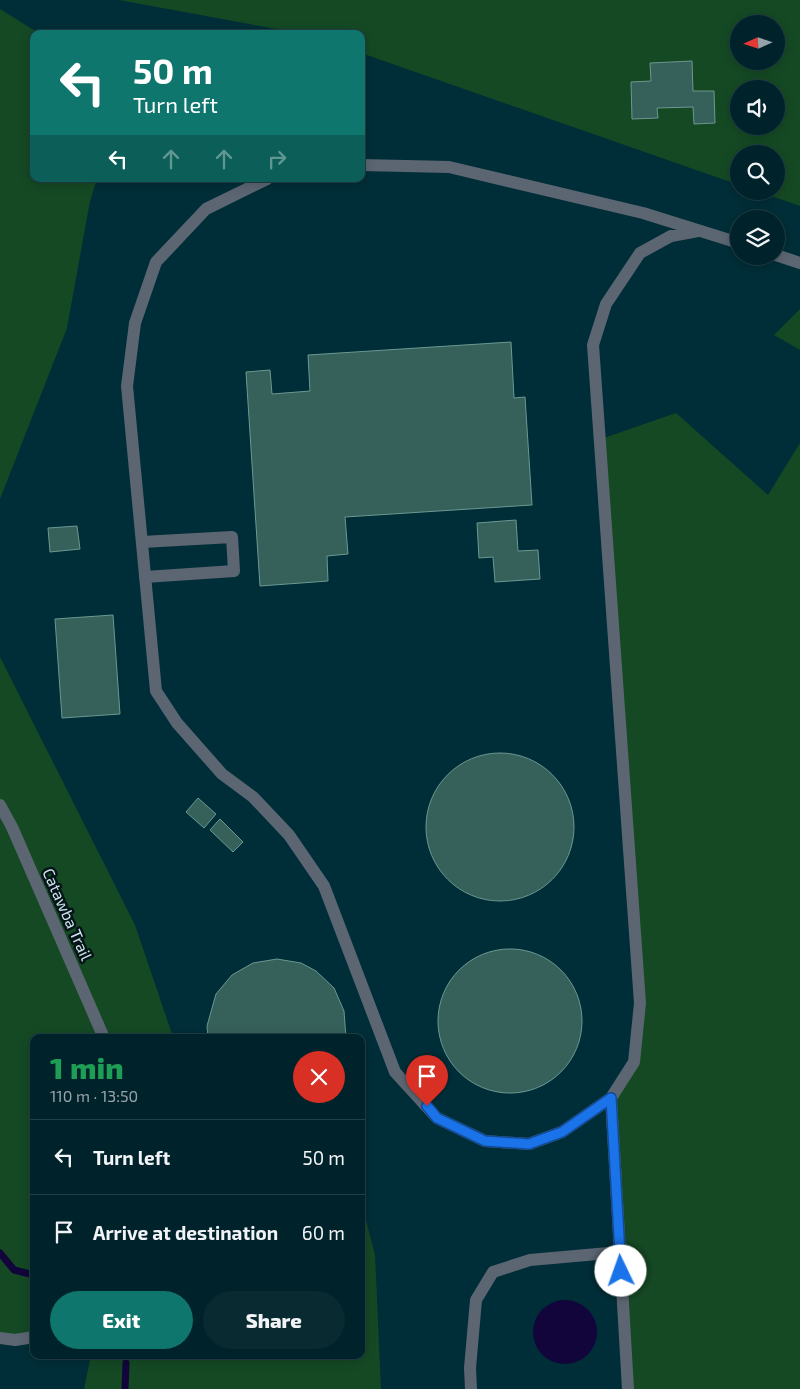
<!DOCTYPE html>
<meta charset="utf-8">
<style>
body{margin:0;font-family:"Exo 2",sans-serif;background:#0a2a32;color:#f1f3f6;height:100vh;display:flex;flex-direction:column;font-size:19px;white-space:nowrap}
*{box-sizing:border-box;margin:0}
p{font-size:16px;color:#95a4a8}
.icon{flex:none;width:28px;height:28px;fill:none;stroke:currentColor;stroke-width:2;stroke-linecap:round;stroke-linejoin:round}
.map{position:relative;flex:1;overflow:hidden}
.details{position:absolute;left:30px;top:1034px;width:335px;height:325px;display:flex;flex-direction:column;background:#00222a;border-radius:10px;box-shadow:0 2px 12px #0003,0 0 0 1px #223f47}
.details>*{flex:none}
.top-card{position:absolute;left:30px;top:30px;width:335px;height:152px;border-radius:10px;box-shadow:0 2px 12px #0003,0 0 0 1px #223f47;background:#0f766e;color:#fff;overflow:hidden}
.needle{width:32px;rotate:267deg}
.controls{position:absolute;left:730px;top:15px;display:grid;gap:10px}
.controls a{display:grid;place-items:center;width:55px;height:55px;border-radius:50%;background:#00222a;box-shadow:0 2px 12px #0003,0 0 0 1px #223f47;font-size:25px}
.pin{position:absolute;display:grid;place-items:center;width:42px;height:42px;color:#fff;margin:-51px -21px;border-radius:50% 50% 50% 0;rotate:-45deg;box-shadow:0 0 5px #0007}
.pin .icon{rotate:45deg}
.me{position:absolute;width:55px;margin:-28px;rotate:357deg;stroke-linejoin:round;filter:drop-shadow(0 0 4px #0008)}
.turn{display:flex;align-items:center;gap:18px;height:105px;padding:0 20px;font-size:22px}
.turn .icon{width:65px;height:65px;stroke-width:2.5}
.turn b{display:block;font-size:35px;line-height:42px}
.lanes{display:flex;align-items:center;height:48px;padding:0 20px;background:#0003;justify-content:center;gap:25px;direction:ltr}
.lanes .off{opacity:.35}
.round{display:grid;place-items:center;flex:none;width:52px;height:52px;border-radius:26px;background:#0a2a32}
.head{display:flex;align-items:center;justify-content:space-between;height:85px;padding:0 20px}
h1{font-size:30px;font-weight:800;line-height:38px;color:#1e9e55}
.primary-button{display:flex;gap:10px;margin-top:auto;padding:10px 20px}
.primary-button a{flex:1;height:58px;border-radius:30px;background:#0f766e;color:#fff;font-size:20px;font-weight:800;line-height:58px;text-align:center}
.primary-button a+a{background:#0a2a32;color:#f1f3f6}
ul{padding:0;list-style:none}
li{display:flex;align-items:center;gap:15px;height:75px;padding:0 20px;border-top:1px solid #223f47}
li div{flex:1}
li b{display:block;font-size:19px}
li em{font-style:normal}
.map>svg:first-child{display:block}
</style>
<div class="map">
<svg width="800" height="1389" viewBox="0 0 800 1389">
<rect width="100%" height="100%" fill="#002e38"/>
<path fill="#154924" fill-rule="evenodd" d="M119,0H800V206L757,191H776V154H739V185L361,53V34H303ZM739,24H776V61H739ZM739,89H776V126H739Z
M0,9L40,34H34V179H97L90,201L67,328L0,499Z
M800,309V350L774,335Z
M676,413L768,495L800,443V1389H628L611,1098L634,1062L640,1003L601,439Z
M0,657L135,925L173,1037L34,1038V1335L0,1338Z
M361,1201L375,1255L381,1389H84L91,1355H361Z"/>
<path fill="#11053b" d="M533 1332a32 32 0 1 1 64 0a32 32 0 1 1-64 0Z"/>
<g fill="none" stroke-linecap="round" stroke-linejoin="round">
<path stroke="#11053b" stroke-width="7" d="M0,1253L14,1270L34,1275
M125,1389L126,1363"/>
</g>
<path fill="#36615a" stroke="#6c9891" d="M692,61L693,91H714L715,123L694,124L693,107L657,108L658,118L632,119L631,82L651,81L650,63Z
M511,342L514,398L525,397L532,505L345,517L348,554L327,556L328,581L260,586L246,372L270,370L272,394L310,391L308,355Z
M516,520L518,551L538,550L540,579L495,582L493,557L479,558L477,523Z
M77,526L80,549L50,552L48,528Z
M113,615L120,714L62,718L55,619Z
M426 827a74 74 0 1 1 148 0a74 74 0 1 1-148 0Z
M198,798L216,814L204,828L186,812Z
M220,819L243,842L233,852L210,830Z
M438 1021a72 72 0 1 1 144 0a72 72 0 1 1-144 0Z
M277,959L301,963L316,971L334,988L344,1011L346,1038H208L207,1026L216,994L232,975L253,963Z"/>
<g fill="none" stroke-linecap="round" stroke-linejoin="round">
<path stroke="#5c6672" stroke-width="12" d="M142,542L232,537L234,571L145,577"/>
<path stroke="#5c6672" stroke-width="12" d="M361,165L449,167L643,213L739,243
M267,179L206,209L156,262L135,323L127,386L156,691L177,723L222,774L253,797L289,835L324,886L395,1072L437,1118L485,1141L529,1144L562,1132L611,1098L634,1062L640,1003L593,345L606,304L640,253L671,236L698,231
M776,255L800,263
M0,805L12,827L104,1038
M611,1098L628,1389
M0,1338L15,1340L34,1337
M471,1389L470,1368L476,1300L493,1272L530,1260L620,1252"/>
</g>
<g fill="none" stroke-linecap="round" stroke-linejoin="round">
<g stroke="#114b97" stroke-width="12">
<path id="route" d="M427,1106L437,1118L485,1141L529,1144L562,1132L611,1098L621,1271"/>
</g>
<use href="#route" stroke="#1a73e8" stroke-width="9"/>
</g>
<g text-anchor="middle" dominant-baseline="central" stroke-width="5" stroke-linejoin="round" paint-order="stroke">
<g font-size="16" fill="#cee4ea" stroke="#041418">
<text transform="translate(68 914) rotate(66)">Catawba Trail</text>
</g>
</g>
</svg>
<div class="controls">
<a><svg class="needle" viewBox="-14 -14 28 28"><path d="M0-13l5 13h-10z" fill="#e53935"/><path d="M0 13l5-13h-10z" fill="#95a4a8"/></svg></a>
<a><svg class="icon" aria-label="sound" viewBox="0 0 24 24"><path d="M4 9h4l5-4v14l-5-4H4zM17 9q2 3 0 6"/></svg></a>
<a><svg class="icon" aria-label="search" viewBox="0 0 24 24"><circle cx="10" cy="10" r="6"/><path d="M15 15l6 6"/></svg></a>
<a><svg class="icon" aria-label="layers" viewBox="0 0 24 24"><path d="M12 4l9 5-9 5-9-5zM3 14l9 5 9-5"/></svg></a>
</div>
<div class="pin" style="left:427px;top:1106px;background:#d93025"><svg class="icon" aria-label="arrive" viewBox="0 0 24 24"><path d="M6 21V4h12l-3 4 3 4H6"/></svg></div>
<svg class="me" style="left:621px;top:1271px" viewBox="-20 -20 40 40"><circle r="19" fill="#fff"/><path d="M0-13L10 11 0 6-10 11z" fill="#1a73e8"/></svg>
<div class="top-card">
<div class="turn"><svg class="icon" aria-label="left" viewBox="0 0 24 24"><path d="M17 20v-9H6M10 6l-5 5 5 5"/></svg><div><b>50 m</b>Turn left</div></div>
<div class="lanes"><svg class="icon" aria-label="left" viewBox="0 0 24 24"><path d="M17 20v-9H6M10 6l-5 5 5 5"/></svg><svg class="icon off" aria-label="ahead" viewBox="0 0 24 24"><path d="M12 20V5M6 11l6-6 6 6"/></svg><svg class="icon off" aria-label="ahead" viewBox="0 0 24 24"><path d="M12 20V5M6 11l6-6 6 6"/></svg><svg class="icon off" aria-label="right" viewBox="0 0 24 24"><path d="M7 20v-9h11M14 6l5 5-5 5"/></svg></div>
</div>
<section class="details">
<div class="head"><div><h1>1 min</h1><p>110 m · 13:50</p></div><a class="round" style="background:#d93025;color:#fff"><svg class="icon" aria-label="close" viewBox="0 0 24 24"><path d="M6 6l12 12M18 6L6 18"/></svg></a></div>
<ul>
<li><svg class="icon" aria-label="left" viewBox="0 0 24 24"><path d="M17 20v-9H6M10 6l-5 5 5 5"/></svg><div><b>Turn left</b></div><em>50 m</em></li>
<li><svg class="icon" aria-label="arrive" viewBox="0 0 24 24"><path d="M6 21V4h12l-3 4 3 4H6"/></svg><div><b>Arrive at destination</b></div><em>60 m</em></li>
</ul>
<div class="primary-button"><a>Exit</a><a>Share</a></div>
</section>
</div>
